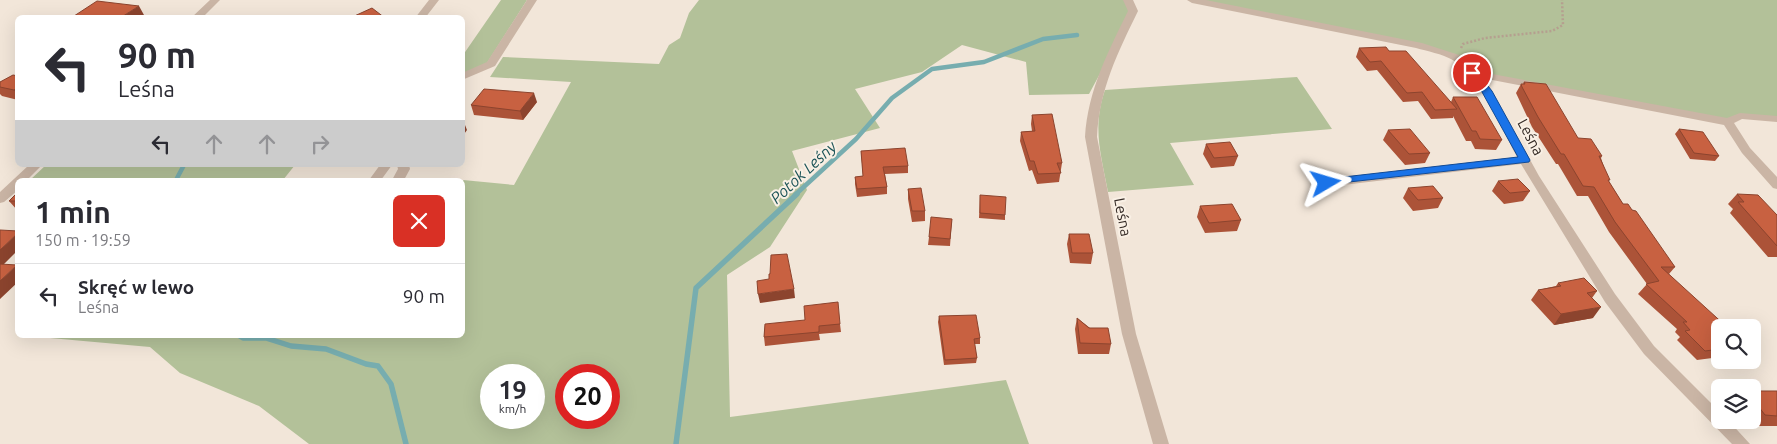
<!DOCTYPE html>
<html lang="pl">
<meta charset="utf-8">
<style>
body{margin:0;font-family:Ubuntu,sans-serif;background:#f2f2f3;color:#2b2b33;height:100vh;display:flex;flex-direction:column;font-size:19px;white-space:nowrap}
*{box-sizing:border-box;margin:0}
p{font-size:16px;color:#7c7c81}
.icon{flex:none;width:28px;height:28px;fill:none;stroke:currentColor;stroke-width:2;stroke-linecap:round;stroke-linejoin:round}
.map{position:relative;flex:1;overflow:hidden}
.panel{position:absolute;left:15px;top:178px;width:450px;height:160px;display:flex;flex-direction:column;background:#fff;border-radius:8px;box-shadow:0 5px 20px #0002}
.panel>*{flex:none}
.hud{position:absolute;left:15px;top:15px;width:450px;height:152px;border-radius:8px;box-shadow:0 5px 20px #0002;background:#fff;color:#2b2b33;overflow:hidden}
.buttons{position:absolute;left:1711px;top:319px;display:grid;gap:10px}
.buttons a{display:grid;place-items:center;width:50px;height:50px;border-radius:8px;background:#fff;box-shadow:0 5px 20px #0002;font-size:25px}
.speed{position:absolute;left:480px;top:364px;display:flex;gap:10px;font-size:25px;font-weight:700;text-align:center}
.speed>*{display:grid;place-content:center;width:65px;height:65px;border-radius:50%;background:#fff;box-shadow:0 5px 20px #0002;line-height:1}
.speed small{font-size:12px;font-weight:400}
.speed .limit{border:8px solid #d22;background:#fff;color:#111}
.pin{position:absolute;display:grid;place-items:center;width:42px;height:42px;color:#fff;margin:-21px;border:2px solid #fff;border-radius:50%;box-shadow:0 1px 5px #0007}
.me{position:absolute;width:55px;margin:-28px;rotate:83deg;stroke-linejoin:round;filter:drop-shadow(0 0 4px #0008)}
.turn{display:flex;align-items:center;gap:18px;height:105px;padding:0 20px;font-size:22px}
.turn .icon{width:65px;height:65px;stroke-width:2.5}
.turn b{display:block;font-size:35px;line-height:42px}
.lanes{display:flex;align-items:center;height:48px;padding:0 20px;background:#0003;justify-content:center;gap:25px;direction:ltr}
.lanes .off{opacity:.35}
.round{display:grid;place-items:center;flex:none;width:52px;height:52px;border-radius:8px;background:#f2f2f3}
.head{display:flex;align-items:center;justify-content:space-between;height:85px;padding:0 20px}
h1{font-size:30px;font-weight:600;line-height:38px}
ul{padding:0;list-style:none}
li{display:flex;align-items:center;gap:15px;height:65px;padding:0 20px;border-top:1px solid #e1e1e2}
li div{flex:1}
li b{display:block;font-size:19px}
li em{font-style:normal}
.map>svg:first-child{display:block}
</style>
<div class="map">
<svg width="1777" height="444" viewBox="0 0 1777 444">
<rect width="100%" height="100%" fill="#f2e6d9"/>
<path fill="#b3c199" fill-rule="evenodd" d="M501,0H527L487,63L463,74V55Z
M699,0H1128L1129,20L1089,94L1029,95L1026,62L962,45L922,72L855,89L880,128L792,151L807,190L770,247L727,275L730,417L1006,380L1029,444H309L259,406L180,373L150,347L39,337L41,335H462L463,180L514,185L571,82L490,77L503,57L659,64L669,45L680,38L689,13ZM491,375H534V418H491ZM566,375H609V418H566Z
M1193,0H1777V119L1741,116L1728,122L1472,73L1440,51Z
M1297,77L1332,129L1170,143L1194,185L1108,192C1101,155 1092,127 1105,90Z
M46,165H295L283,180H30Z"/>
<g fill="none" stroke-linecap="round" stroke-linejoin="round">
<path stroke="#77adaf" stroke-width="4.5" d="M176,180L184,165
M795,195L856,139L892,98L932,69L984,62L1043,39L1077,35"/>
<path stroke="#77adaf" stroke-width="5.5" d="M238,335L243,338H266L291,346L326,349L366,364L378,366L391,384L406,444
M676,444L696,288L797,194"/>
<path stroke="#b59f8f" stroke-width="2.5" stroke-dasharray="2 2" stroke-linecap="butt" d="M1461,48L1463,44L1485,38L1552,31L1563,25L1562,0"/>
<path fill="#cab5a5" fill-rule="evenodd" d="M210,0H220L202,18H191Z
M429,0H439L425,18H415Z
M527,0H537L495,66L462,80V73L487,62Z
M1123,0H1133L1138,11C1118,52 1099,90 1097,137L1136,334L1169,444H1153L1122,334L1085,137C1088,90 1108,52 1128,11Z
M1187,0H1206L1422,43L1459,55L1476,71L1727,118L1740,113L1777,116V122L1742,119L1734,123L1750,148L1777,177V189L1773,188L1742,153L1724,125L1482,78L1492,91L1539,176L1615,294L1654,346L1720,412V420H1728L1750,444H1732L1644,354L1605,302L1521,164L1326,187L1322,186L1320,183L1322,180L1326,179L1517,157C1501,127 1482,78 1453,60C1442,54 1427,51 1416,48L1192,3Z
M29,165H42L27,180H18V190L4,202L0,203V192Z
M380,165H392L381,180H369Z
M397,165H409L410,169L404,180H392L398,169Z"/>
</g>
<path fill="#ac5338" d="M1359,48L1389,51L1451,102L1453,97L1502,140L1496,150L1475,149L1471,141H1466L1453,116V118L1431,119L1418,101L1403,102L1377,70L1367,71L1356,57Z
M18,76V100L2,96L0,94V82Z
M1524,82L1578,138L1602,156L1601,158L1609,182L1623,204L1632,210L1675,267L1669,274L1720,328V357L1697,360L1677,340L1680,337L1675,332L1677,329L1638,294L1647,284L1609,232L1588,196H1577L1558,164H1556L1532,127L1516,93L1521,84H1523Z
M537,102L523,120L474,115L471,105Z
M1032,115L1062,163L1059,182L1037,184L1032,170L1029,171L1020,141L1021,132L1032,131L1031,124Z
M1679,129L1719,156L1715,161L1690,159L1675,134Z
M1388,130L1430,153L1425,163L1405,165L1383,140Z
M1206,144L1238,156L1234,166L1211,168L1203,154Z
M861,151L908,166V173L885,174L887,187V194L857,197L855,184V177L863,176Z
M1498,181L1530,191L1523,201L1504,204L1492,191Z
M1408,188L1443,198L1438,208L1413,211L1403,198Z
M908,189L925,211V221L912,222L908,199Z
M18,192V211L9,201Z
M1737,194L1777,215V257H1768L1730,213L1733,209L1728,204Z
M980,195L1005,215V220L979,218Z
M1200,206L1241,220L1237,231L1205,233L1197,217Z
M952,219L950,246L928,245L929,237Z
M1069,234L1093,253L1091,264L1070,263L1067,244Z
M1558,283L1597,291L1592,298L1593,318L1554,325L1531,300L1538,290L1556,286Z
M939,316L980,338V344H974L977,358L976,363L944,365L938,322Z
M1077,318L1111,344L1109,354H1078L1075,329Z
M765,324H840L841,332L819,334L820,340L765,346L764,337Z
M1752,391H1777V426H1755L1751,420H1752Z"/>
<path fill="#8c442e" d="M139,6L144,15L140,18H120Z
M18,88V95L14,90Z
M534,93L537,102L523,120L520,111Z
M465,125L467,130L462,137V129Z
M18,233V250L0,268V250Z
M17,265L18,266V282L0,299V281Z
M794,289L795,298L760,303L758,294Z
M1601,307L1593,318L1554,325L1561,314Z"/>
<path fill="#c86141" stroke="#8c442e" d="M97,1L139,6L120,18H71Z
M372,8L385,18H350Z
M1386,47L1389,51H1406L1457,109L1435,110L1422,92L1407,93L1381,61L1370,62L1359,48Z
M13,75L18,76V88L14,90L0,87V82Z
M1524,82L1546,84L1578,138L1591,139L1602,156H1599L1610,180H1608L1623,204H1628L1632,210L1636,211L1675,267H1661L1728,328H1720V349L1705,351L1685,331L1690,330L1683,322H1687L1646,284L1659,281L1615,222L1594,187L1583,186L1564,154H1561L1538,117L1522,87L1521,84H1525Z
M484,89L534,93L520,111L471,105Z
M1453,97H1477L1502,140L1480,139L1476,131H1472Z
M1052,114L1062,163H1057L1061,173L1038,174L1034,161H1030L1021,132L1035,131L1032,115Z
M1410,129L1430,153L1409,154L1388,130Z
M1679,129L1703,132L1719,156L1694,153Z
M1230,142L1238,156L1214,158L1206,144Z
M905,148L908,166L883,167L887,187L857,189L855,177L863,176L861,151Z
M1518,179L1530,191L1510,193L1498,181Z
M1433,186L1443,198L1418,200L1408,188Z
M921,188L925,211H912L908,189Z
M18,192V201H9Z
M1737,194L1758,195L1777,215V246L1738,202H1744Z
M980,195L1006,197L1005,215L980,213Z
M1232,204L1241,220L1209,223L1200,206Z
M931,217L952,219L950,239L929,237Z
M0,230L18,231V233L0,250Z
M1069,234H1089L1093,253H1072Z
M787,254L794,289L758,294L757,281L769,279V274H770L771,255Z
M0,264L17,265L0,281Z
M1584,278L1597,291L1587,293L1601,307L1561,314L1538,290L1561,286L1558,283Z
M838,302L840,324L819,326V332L764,337L765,324L805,320L804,306Z
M976,315L980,338L974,339L977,358L945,360L939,316Z
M1077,318L1089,328H1108L1111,344L1080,343Z
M1752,391H1777V416L1765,415L1752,398Z"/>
<path fill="#1a73e8" stroke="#114b97" d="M1469,71H1476L1492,91L1530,160L1529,162L1322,185L1320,183L1326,179L1518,157L1482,92L1468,73Z"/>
<g text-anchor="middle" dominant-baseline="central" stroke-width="4" stroke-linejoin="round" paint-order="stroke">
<g font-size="15" fill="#352b26" stroke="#f9f0e5">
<text transform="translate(1531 137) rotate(62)">Leśna</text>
<text transform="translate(1123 217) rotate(79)">Leśna</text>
</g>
<g font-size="16" font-style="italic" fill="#1b5357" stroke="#f9f0e5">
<text transform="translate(803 172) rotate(-43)">Potok Leśny</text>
</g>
</g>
</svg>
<div class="buttons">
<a><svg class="icon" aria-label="search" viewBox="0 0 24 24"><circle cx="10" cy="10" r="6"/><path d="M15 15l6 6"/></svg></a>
<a><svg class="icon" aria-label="layers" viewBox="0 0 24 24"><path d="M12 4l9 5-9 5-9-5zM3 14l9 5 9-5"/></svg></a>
</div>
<div class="speed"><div>19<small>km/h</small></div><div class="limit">20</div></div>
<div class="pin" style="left:1472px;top:73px;background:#d93025"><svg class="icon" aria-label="arrive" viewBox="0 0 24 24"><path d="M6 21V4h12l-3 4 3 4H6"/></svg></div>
<svg class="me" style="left:1326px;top:183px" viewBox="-20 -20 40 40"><path d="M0-17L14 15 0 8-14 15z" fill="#1a73e8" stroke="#fff" stroke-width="4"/></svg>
<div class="hud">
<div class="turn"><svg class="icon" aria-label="left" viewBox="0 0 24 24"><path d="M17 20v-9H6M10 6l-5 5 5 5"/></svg><div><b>90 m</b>Leśna</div></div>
<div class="lanes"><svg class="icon" aria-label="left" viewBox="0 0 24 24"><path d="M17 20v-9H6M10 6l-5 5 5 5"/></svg><svg class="icon off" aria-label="ahead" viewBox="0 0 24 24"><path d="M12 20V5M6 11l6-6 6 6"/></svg><svg class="icon off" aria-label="ahead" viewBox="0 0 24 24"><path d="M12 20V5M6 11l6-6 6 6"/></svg><svg class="icon off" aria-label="right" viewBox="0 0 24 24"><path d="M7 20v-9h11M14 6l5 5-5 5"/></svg></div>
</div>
<section class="panel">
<div class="head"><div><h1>1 min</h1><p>150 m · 19:59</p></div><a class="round" style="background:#d93025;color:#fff"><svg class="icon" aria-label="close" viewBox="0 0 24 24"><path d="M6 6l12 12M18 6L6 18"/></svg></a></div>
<ul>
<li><svg class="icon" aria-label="left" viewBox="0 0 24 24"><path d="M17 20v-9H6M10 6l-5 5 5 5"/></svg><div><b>Skręć w lewo</b><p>Leśna</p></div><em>90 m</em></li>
</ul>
</section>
</div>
